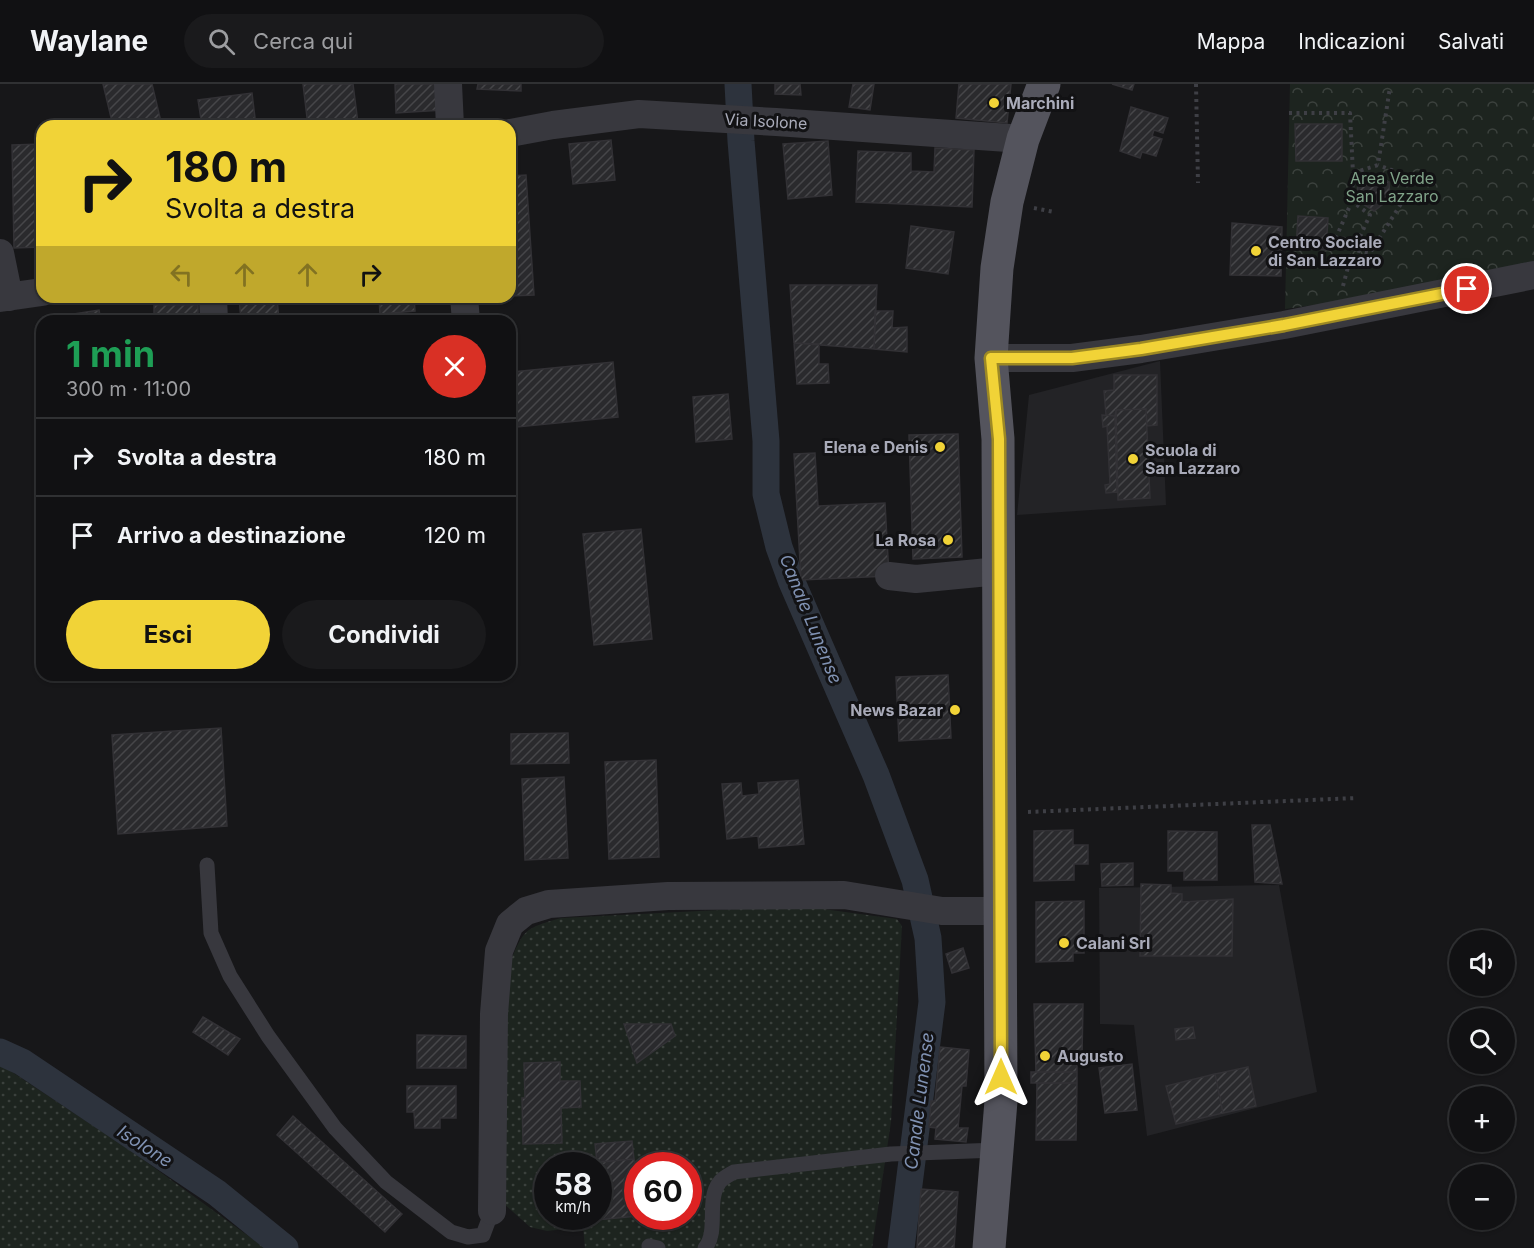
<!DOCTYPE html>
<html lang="it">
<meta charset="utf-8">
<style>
body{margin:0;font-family:Inter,sans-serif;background:#1a1a1c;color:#f1f3f6;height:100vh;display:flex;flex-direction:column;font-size:22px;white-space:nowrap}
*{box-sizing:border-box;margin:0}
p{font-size:20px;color:#9c9da0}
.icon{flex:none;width:33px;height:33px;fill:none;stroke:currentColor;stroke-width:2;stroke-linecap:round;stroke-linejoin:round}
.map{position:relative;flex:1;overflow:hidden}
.side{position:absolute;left:36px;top:231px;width:480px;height:366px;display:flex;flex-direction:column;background:#111113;border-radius:18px;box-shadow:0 2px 4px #0004,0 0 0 2px #303133}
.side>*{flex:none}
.hud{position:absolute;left:36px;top:36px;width:480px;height:183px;border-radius:18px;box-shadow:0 2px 4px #0004,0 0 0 2px #303133;background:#f1d337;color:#111;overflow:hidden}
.fabs{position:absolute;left:1449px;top:846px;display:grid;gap:12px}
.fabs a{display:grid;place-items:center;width:66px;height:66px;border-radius:50%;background:#111113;box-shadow:0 2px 4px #0004,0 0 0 2px #303133;font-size:30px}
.speed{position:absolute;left:534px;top:1068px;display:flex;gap:12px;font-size:30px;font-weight:700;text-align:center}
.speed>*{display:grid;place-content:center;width:78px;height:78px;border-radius:50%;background:#111113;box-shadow:0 2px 4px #0004,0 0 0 2px #303133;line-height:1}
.speed small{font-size:15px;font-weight:400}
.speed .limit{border:9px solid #d22;background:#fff;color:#111}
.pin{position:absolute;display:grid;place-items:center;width:51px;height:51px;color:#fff;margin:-26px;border:3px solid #fff;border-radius:50%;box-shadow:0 2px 6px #0007}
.me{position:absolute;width:66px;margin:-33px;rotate:0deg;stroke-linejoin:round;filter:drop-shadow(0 0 4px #0008)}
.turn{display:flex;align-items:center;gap:21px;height:126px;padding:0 30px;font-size:27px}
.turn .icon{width:78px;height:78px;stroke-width:2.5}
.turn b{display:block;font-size:42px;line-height:51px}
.lanes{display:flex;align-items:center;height:57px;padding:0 30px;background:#0003;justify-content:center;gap:30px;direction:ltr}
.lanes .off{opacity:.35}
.round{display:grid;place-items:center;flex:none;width:63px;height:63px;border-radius:32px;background:#1a1a1c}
.head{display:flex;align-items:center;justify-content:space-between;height:102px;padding:0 30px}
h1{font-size:36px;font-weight:700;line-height:45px;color:#1e9e55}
.cta{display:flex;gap:12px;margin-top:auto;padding:12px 30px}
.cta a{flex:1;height:69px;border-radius:36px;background:#f1d337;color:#111;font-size:24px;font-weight:700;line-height:69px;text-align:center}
.cta a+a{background:#1a1a1c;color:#f1f3f6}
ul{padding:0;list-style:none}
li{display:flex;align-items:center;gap:18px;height:78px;padding:0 30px;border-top:2px solid #303133}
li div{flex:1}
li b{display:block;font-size:22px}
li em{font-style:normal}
header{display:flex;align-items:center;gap:36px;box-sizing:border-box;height:84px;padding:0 30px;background:#111113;border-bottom:2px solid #303133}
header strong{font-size:28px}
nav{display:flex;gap:33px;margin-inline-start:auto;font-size:21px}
.search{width:420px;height:54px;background:#1a1a1c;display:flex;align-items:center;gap:15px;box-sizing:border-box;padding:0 21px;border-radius:33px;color:#9c9da0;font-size:22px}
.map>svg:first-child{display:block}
</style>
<header>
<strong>Waylane</strong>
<div class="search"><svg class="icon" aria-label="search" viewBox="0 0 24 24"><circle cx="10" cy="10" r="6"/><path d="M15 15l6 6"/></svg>Cerca qui</div>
<nav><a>Mappa</a><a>Indicazioni</a><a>Salvati</a></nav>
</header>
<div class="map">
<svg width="1534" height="1164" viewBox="0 0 1534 1164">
<defs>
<pattern id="grass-dots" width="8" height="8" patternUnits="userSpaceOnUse" patternTransform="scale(1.5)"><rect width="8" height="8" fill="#1d241f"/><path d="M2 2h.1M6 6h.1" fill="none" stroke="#3b413d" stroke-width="1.8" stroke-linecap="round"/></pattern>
<pattern id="forest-crowns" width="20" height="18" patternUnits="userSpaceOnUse" patternTransform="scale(1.5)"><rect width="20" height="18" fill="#1d241f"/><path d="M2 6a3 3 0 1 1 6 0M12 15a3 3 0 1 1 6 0" fill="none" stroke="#3b413d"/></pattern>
<pattern id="building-hatch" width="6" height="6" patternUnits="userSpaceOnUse" patternTransform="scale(1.5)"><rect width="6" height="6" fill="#2a2a2d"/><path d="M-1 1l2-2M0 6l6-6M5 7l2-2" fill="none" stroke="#464649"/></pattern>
</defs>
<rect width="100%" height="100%" fill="#171719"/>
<path fill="#232326" d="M1160,277L1166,421L1017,431L1029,311Z
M1279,801L1317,1008L1147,1052L1134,941L1100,940L1099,804Z"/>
<path fill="url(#grass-dots)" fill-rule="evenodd" d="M801,822L897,835L902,842L891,1038L872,1164H585L583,1143L547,1147L530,1143L504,1120L508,883C524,847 521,845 561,834ZM548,1082H598V1132H548ZM638,1082H688V1132H638Z
M0,980L134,1069L265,1164H0Z"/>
<path fill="url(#forest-crowns)" d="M1290,0H1534V181L1357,215L1285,225Z"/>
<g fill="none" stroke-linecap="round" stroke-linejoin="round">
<path stroke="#2d333d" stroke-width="27" d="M738,0L741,57L766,357V410L779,463L791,496L876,691L915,796L928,854L932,918L901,1164
M0,968L22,978L217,1109L285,1164"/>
</g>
<path fill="url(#building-hatch)" stroke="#323135" stroke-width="1.5" d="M103,0H152L162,42H113Z
M303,0H353L358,39L333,42H308Z
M395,0H442L443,26L396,29Z
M478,0H521V7L477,5Z
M775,0H800L801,11L775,10Z
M853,0H874L870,26L849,23Z
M959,0H1011L1007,39L956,34Z
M1112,0H1134L1132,6Z
M252,9L256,42H202L198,16Z
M1131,23L1168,34L1163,49L1154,46L1152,52L1162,55L1156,72L1142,68L1140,74L1120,67Z
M1295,40H1342V77H1296Z
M611,56L615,96L573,100L569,60Z
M828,57L832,111L788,115L783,60Z
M42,60V163L14,164L12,61Z
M935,64L974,66L972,123L856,118L858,67L911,69V87L934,88Z
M526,91L534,211L510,212V92Z
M1377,91L1389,98L1390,115L1374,127L1357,116L1358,94Z
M1298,132L1328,134L1326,166L1296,164Z
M1232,139L1282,143L1281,192L1230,191Z
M911,142L954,148L948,190L906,184Z
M790,201H877L874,265L794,259Z
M239,213H277L279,237H241Z
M379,213H414L415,227L380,230Z
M154,221H198V237H154Z
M99,226L101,237H54L53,233Z
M875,227H893L892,244L907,243V268L874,265Z
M794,259L819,260V280H828L829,299L797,300Z
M613,278L618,333L517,343L512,288Z
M1114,291H1157V341L1147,342L1146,325L1116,326L1115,332L1106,331L1104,307L1114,306Z
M728,310L732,355L696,358L693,313Z
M1146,325L1150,414L1118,416L1116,326Z
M1102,331L1115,332L1117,408L1106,409L1105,401L1110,400L1107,342L1103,343Z
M958,350L962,473L913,475L909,351Z
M815,369L818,422L885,419L889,492L801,496L794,370Z
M641,445L652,555L594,561L583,450Z
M948,591L951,654L899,657L896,593Z
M221,644L227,742L118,750L112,651Z
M568,649L569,679L511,680V650Z
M656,676L659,773L609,775L605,678Z
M564,693L568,774L525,776L522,695Z
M798,696L804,760L759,764L758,752L727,755L722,700L741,699L742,712L759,710L758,699Z
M1252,741H1270L1282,800L1255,798Z
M1073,746V761H1088V780H1074V796L1034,797V747Z
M1168,747L1217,748V796H1184V787H1168Z
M1133,779V801L1102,802L1101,780Z
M1141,800L1171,801V809L1182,810V818L1233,815L1232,872H1140Z
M1084,817V869H1073V877L1036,878V818Z
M963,864L969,884L952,889L946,870Z
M1034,920H1083L1082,973H1077V988H1036Z
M203,933L240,955L228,971L193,948Z
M624,940H671L675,952L637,979Z
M1193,943L1195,954L1176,956L1175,945Z
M417,951L466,952V984H417Z
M940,963L969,966L966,1002H962L958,1044H968L966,1058L935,1055L936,1044L929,1043L931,1017H935Z
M560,978V997H580L581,1023L561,1024L562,1059L523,1060L522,1014H525L524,979Z
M1132,980L1137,1026L1105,1029L1099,984Z
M1248,983L1256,1022L1223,1029L1215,990Z
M1031,988H1077V999H1031Z
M1215,990L1223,1029L1176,1040L1166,1002Z
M1037,999H1077L1076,1056H1036Z
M407,1002H456V1034H440V1044H415L414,1028H407Z
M293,1032L402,1130L385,1148L277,1051Z
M632,1057L634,1075L597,1078L595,1060Z
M634,1075L638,1094V1132L596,1136V1132H598V1082H591V1079Z
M921,1105L958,1108L954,1164H917Z"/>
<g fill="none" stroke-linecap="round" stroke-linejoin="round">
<path stroke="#3e3f45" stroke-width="4" stroke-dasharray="3 4.5" stroke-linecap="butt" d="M1196,0L1198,99
M1289,29H1350L1353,89
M1352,117L1335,156L1354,166L1370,169L1404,115L1403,90L1378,81
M1034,124L1054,128
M1343,202L1351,172L1370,131L1352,117L1353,89L1378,81L1390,3
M1028,728L1357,714"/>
<path stroke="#38383e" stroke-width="15" d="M207,781L211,849L230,892L268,952L335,1044L386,1098L451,1148L468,1153L483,1151L492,1127
M649,1162L658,1164
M705,1164C719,1147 706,1117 719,1099C722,1094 729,1091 734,1088L891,1070L997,1066"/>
<path stroke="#38383e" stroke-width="28" d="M448,0L450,42
M510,49L553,41L639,30L776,38L1023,55
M0,169L9,213
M213,213L214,237
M464,213L466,237
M0,214L42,208
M991,274H1072L1141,265L1284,241L1534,191
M889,492L916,495L999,487
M492,1127L494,930L499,867L510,840L526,827L549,820L668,812L844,811L942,827H1000"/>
<path stroke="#54545d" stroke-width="33" d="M989,1164L1001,1017L998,355L991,274L997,184L1007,118L1023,55L1044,0"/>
</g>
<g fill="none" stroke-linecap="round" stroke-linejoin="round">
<g stroke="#9d8924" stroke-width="15">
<path id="route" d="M1001,993L999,355L991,274H1072L1141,265L1284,241L1467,205"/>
</g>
<use href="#route" stroke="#f1d337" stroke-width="10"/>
</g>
<g fill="#f1d337" stroke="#121214" stroke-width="2">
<circle cx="994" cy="19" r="6"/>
<circle cx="1256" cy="167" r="6"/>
<circle cx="940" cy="363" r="6"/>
<circle cx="1133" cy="375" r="6"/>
<circle cx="948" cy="456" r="6"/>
<circle cx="955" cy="626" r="6"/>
<circle cx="1064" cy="859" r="6"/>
<circle cx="1045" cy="972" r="6"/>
</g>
<g text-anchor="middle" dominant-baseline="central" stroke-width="6" stroke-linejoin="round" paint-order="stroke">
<g font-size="16" font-weight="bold" fill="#a9abb9" stroke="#121214" text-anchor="start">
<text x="1006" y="19">Marchini</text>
<text x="1268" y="158">Centro Sociale<tspan x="1268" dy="18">di San Lazzaro</tspan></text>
<text x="928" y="363" text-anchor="end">Elena e Denis</text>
<text x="1145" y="366">Scuola di<tspan x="1145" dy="18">San Lazzaro</tspan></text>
<text x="936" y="456" text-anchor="end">La Rosa</text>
<text x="943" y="626" text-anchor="end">News Bazar</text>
<text x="1076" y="859">Calani Srl</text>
<text x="1057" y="972">Augusto</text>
</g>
<g font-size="16" fill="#a9abb9" stroke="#121214">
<text transform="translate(766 37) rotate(3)">Via Isolone</text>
</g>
<g font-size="16" fill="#80a389" stroke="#121214">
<text x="1392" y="94">Area Verde<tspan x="1392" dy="18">San Lazzaro</tspan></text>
</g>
<g font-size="18" font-style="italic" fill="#8092b3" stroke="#121214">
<text transform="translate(811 535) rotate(68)">Canale Lunense</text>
<text transform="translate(919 1017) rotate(-83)">Canale Lunense</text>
<text transform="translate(145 1062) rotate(33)">Isolone</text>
</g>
</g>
</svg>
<div class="fabs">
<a><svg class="icon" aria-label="sound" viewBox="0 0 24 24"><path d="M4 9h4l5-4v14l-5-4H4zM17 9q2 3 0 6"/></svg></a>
<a><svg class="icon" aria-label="search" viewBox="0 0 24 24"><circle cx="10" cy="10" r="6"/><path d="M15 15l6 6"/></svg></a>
<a>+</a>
<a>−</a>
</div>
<div class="speed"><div>58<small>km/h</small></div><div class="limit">60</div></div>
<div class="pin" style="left:1467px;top:205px;background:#d93025"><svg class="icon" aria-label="arrive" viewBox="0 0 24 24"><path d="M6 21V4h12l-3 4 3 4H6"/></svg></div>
<svg class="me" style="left:1001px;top:993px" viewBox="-20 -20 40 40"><path d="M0-17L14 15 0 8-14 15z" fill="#f1d337" stroke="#fff" stroke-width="4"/></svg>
<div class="hud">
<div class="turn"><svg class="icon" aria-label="right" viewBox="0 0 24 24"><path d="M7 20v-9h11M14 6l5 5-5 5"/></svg><div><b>180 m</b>Svolta a destra</div></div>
<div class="lanes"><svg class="icon off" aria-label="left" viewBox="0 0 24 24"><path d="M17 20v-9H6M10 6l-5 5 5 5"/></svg><svg class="icon off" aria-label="ahead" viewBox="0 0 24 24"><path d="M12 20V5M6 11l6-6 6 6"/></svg><svg class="icon off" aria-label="ahead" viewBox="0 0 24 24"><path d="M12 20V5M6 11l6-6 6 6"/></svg><svg class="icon" aria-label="right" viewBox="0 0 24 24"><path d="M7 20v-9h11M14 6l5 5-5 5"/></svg></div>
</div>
<section class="side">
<div class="head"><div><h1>1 min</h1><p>300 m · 11:00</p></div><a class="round" style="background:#d93025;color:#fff"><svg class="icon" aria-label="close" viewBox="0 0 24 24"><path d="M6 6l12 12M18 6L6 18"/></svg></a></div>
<ul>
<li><svg class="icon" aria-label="right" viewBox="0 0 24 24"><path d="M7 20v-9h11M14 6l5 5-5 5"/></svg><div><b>Svolta a destra</b></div><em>180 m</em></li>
<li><svg class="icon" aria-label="arrive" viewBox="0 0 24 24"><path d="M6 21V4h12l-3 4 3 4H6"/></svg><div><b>Arrivo a destinazione</b></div><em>120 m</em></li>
</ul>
<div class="cta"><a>Esci</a><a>Condividi</a></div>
</section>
</div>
